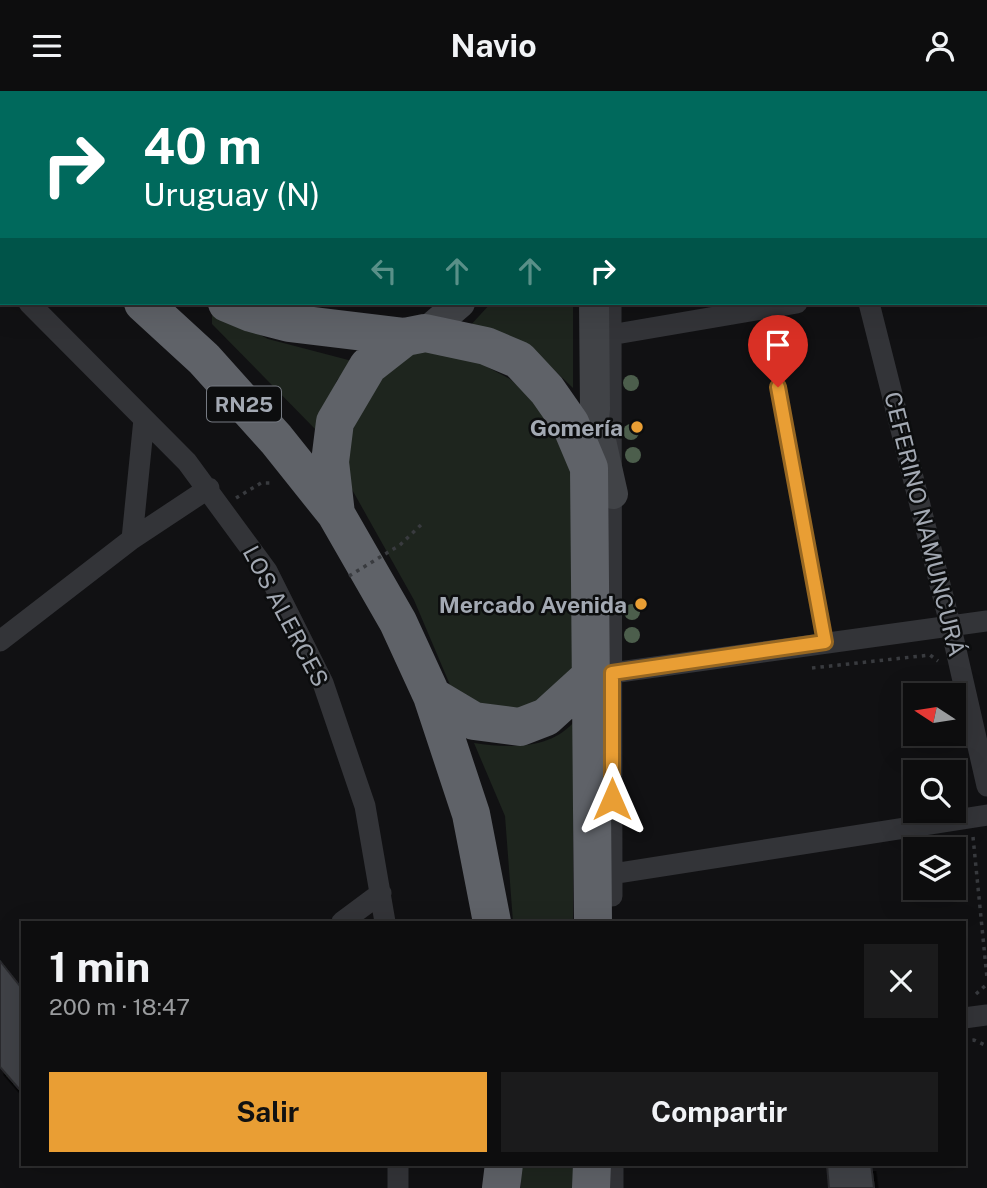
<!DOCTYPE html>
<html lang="es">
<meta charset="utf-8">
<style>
body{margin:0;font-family:"Public Sans",sans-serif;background:#1b1b1c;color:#f1f3f6;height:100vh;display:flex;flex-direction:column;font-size:26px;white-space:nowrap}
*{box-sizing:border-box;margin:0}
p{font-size:23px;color:#9a9c9e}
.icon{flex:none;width:38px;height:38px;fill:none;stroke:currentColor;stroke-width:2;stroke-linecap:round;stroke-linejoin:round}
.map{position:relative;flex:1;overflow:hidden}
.panel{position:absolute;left:21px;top:830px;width:945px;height:245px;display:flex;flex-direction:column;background:#0d0d0e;border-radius:0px;box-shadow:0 7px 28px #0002,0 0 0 2px #2d2d2e}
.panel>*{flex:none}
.top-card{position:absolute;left:0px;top:0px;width:987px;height:214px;box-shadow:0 7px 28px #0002,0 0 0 2px #2d2d2e;background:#00695c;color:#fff;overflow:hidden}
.needle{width:46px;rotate:282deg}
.fabs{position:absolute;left:903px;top:592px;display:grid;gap:14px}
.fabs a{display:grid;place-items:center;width:63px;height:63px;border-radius:0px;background:#0d0d0e;box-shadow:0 7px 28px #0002,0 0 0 2px #2d2d2e;font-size:35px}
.pin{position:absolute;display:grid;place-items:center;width:60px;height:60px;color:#fff;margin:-72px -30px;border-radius:50% 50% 50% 0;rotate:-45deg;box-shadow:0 0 7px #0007}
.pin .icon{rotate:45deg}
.me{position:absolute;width:77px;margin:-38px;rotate:0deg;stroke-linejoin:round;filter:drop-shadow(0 0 5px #0008)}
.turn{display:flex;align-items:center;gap:24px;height:147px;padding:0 28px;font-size:32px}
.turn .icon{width:91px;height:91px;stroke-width:2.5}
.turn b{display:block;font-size:49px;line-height:60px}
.lanes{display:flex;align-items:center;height:66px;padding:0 28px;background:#0003;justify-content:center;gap:35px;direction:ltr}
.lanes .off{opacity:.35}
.round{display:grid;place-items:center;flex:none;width:74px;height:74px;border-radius:0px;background:#1b1b1c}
.headline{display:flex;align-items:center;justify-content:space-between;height:119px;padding:0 28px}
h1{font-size:42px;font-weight:700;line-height:52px}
.cta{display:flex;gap:14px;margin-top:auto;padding:14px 28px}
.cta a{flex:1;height:80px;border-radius:0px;background:#e99e34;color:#111;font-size:28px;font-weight:700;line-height:80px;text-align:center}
.cta a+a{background:#1b1b1c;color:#f1f3f6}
header{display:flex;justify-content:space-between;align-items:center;height:91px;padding:0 28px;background:#0d0d0e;font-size:32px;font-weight:700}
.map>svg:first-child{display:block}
</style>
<header><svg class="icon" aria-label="menu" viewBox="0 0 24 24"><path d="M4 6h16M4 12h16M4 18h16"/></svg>Navio<svg class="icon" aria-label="person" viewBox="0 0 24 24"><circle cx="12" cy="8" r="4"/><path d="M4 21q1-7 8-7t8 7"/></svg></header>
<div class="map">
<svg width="987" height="1097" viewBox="0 0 987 1097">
<defs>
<filter id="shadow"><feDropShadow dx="4.5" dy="8" stdDeviation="0" flood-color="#0009"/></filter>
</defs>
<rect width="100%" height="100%" fill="#111113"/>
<path fill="#1e251e" d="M491,212H573V297L551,276L468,237Z
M212,219L268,248L356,271L337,289L316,339L212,233Z
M415,259L470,267L510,288L538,312L572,366V587L526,625L456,608L414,509L345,386L346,357L363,312L391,277Z
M573,632V831H513L505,725L474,652C508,657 548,659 573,632Z
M521,1073H574V1097H521Z"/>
<path fill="#404246" stroke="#2b2c2f" stroke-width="2" filter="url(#shadow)" d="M0,870L23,899V996L20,999L0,976Z
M827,1073H871L874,1097H829Z"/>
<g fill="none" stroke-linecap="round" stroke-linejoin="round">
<path stroke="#393b3f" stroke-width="3.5" stroke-dasharray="3.5 5" stroke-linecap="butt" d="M781,0L782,2
M236,407L261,392H273
M400,454L424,431
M812,577L930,564L938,570
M973,746L987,887
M976,903L987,893
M964,950L974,949L987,955"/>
<path stroke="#333438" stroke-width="10" d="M764,219L825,551"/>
<path stroke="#333438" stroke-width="21" d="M315,0V2
M816,0V2
M477,2V0
M614,2V0
M0,11L2,12
M985,173H987
M0,185L2,187
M29,212L187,371L267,480L323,592L365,715L385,831
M611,212L612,805
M869,212L951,537L987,695
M610,244L797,212
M132,448L144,328
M0,550L132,448L209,397
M612,582L987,530
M612,783L987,724
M342,831L381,802
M964,927L987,924
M398,1073V1097
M613,1097V1073"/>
<path stroke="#414347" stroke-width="30" d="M593,0V2
M521,2V0
M425,242L460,212
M600,345L613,403
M589,377L595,318L594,212"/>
<path stroke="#5f6268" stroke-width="38" d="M0,65L2,66
M0,112L2,113
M143,212L204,268L276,348L336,423L398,531L432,605L471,723L492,831
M227,212L251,222L289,232L405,246L425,242L486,255L519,269L547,299L570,332L589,377L593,831
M336,423L330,371L335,331L368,275L405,246
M432,605L474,630L520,636L546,626L591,585
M501,1097L504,1073
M591,1097L592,1073"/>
<path stroke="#393b3f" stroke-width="3.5" stroke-dasharray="3.5 5" stroke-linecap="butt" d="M349,485L400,454"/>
</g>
<g fill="#4c5e4c">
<circle cx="631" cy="292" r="8"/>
<circle cx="631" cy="341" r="8"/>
<circle cx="633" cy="364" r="8"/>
<circle cx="632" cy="521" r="8"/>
<circle cx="632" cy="544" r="8"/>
</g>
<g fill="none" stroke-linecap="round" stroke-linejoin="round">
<g stroke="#976722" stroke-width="18">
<path id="route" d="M612,708V582L825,551L778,296"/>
</g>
<use href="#route" stroke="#e99e34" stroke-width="12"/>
</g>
<g fill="#e99e34" stroke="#0c0d0e" stroke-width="2.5">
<circle cx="637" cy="336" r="7"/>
<circle cx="641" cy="513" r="7"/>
</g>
<g text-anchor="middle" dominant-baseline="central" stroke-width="5" stroke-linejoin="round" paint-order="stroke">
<rect fill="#0c0d0e" stroke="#767a82" stroke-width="2" x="207" y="295.5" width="74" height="35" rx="5"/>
<g font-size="21" font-weight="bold" fill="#a3a9b3">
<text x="244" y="313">RN25</text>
</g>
<g font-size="23" font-weight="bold" fill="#a3a9b3" stroke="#0c0d0e" text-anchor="end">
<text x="623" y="336">Gomería</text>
<text x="627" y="513">Mercado Avenida</text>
</g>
<g font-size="23" fill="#a3a9b3" stroke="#0c0d0e">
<text transform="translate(925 433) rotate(76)">CEFERINO NAMUNCURÁ</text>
<text transform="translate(286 525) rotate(62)">LOS ALERCES</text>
</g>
</g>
</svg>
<div class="fabs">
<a><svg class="needle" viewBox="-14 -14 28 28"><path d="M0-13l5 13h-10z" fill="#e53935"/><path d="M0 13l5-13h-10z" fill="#9a9c9e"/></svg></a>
<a><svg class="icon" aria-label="search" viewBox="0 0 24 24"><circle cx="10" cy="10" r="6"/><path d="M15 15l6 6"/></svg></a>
<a><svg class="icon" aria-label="layers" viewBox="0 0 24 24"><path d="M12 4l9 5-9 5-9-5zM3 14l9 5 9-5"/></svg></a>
</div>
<div class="pin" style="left:778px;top:296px;background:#d93025"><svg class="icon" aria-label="arrive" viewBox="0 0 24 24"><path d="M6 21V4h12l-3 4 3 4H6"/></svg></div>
<svg class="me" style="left:612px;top:708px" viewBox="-20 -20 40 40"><path d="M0-17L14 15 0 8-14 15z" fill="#e99e34" stroke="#fff" stroke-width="4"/></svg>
<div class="top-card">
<div class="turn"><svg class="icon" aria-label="right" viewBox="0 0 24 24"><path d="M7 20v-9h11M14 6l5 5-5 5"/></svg><div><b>40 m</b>Uruguay (N)</div></div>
<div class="lanes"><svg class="icon off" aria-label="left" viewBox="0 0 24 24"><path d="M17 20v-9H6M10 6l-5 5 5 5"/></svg><svg class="icon off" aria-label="ahead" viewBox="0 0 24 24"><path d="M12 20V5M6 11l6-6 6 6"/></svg><svg class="icon off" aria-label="ahead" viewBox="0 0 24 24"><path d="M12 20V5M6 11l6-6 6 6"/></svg><svg class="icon" aria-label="right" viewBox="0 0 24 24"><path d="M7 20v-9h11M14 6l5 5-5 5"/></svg></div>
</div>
<section class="panel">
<div class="headline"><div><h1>1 min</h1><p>200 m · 18:47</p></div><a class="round"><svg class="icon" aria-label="close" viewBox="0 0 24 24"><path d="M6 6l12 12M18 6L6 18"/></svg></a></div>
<div class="cta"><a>Salir</a><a>Compartir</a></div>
</section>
</div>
